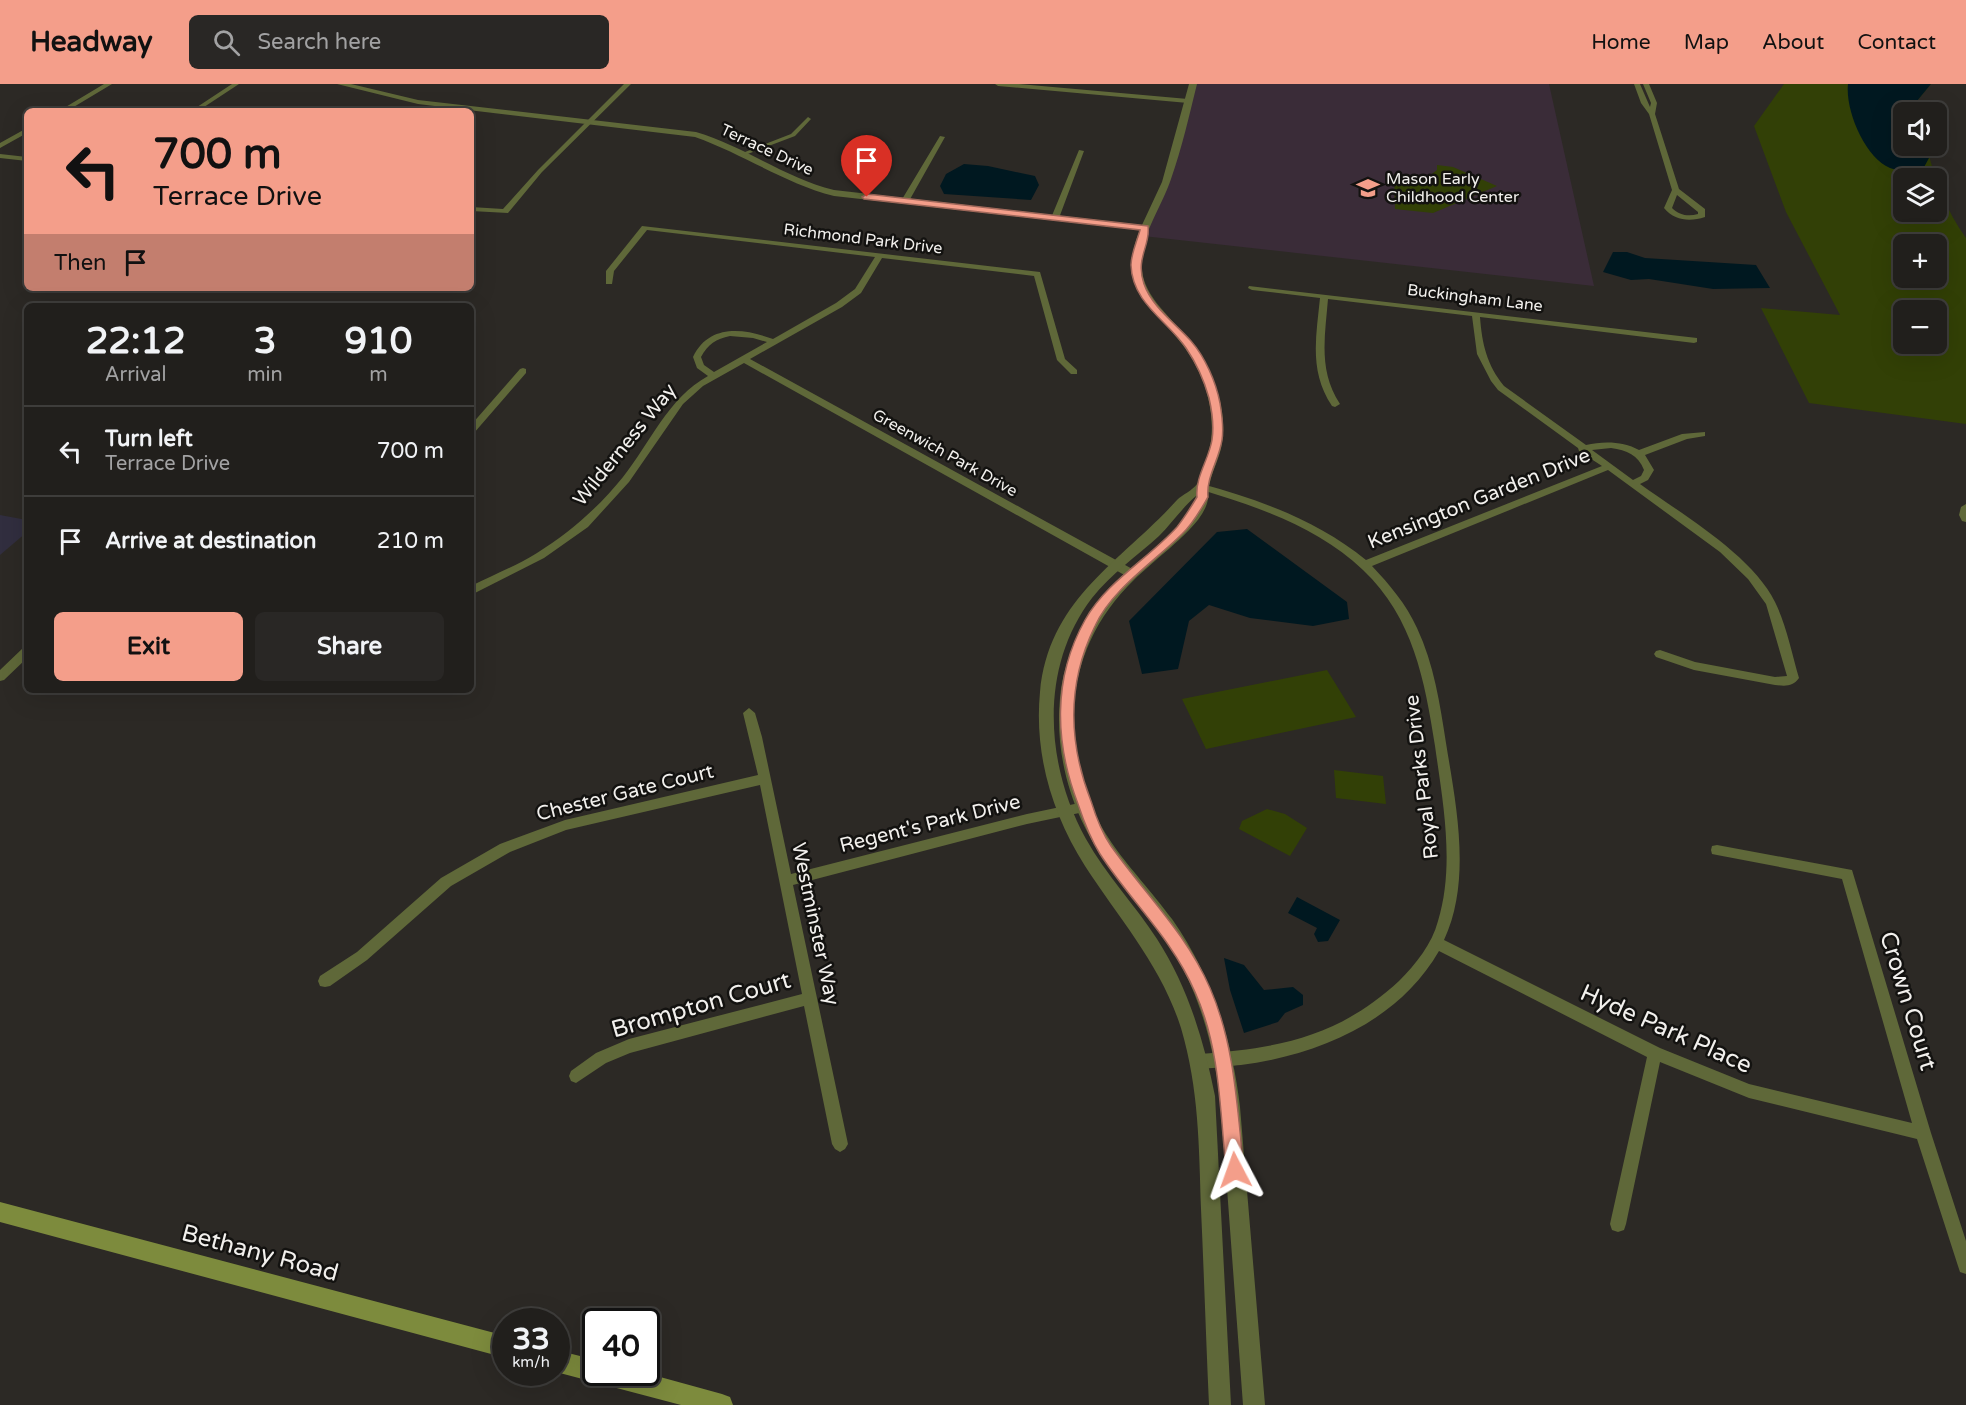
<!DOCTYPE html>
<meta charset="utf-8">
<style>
body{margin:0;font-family:"Varela Round",sans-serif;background:#292725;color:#f1f3f6;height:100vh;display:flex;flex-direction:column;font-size:22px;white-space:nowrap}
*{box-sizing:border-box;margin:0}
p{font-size:20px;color:#a2a2a3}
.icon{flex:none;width:33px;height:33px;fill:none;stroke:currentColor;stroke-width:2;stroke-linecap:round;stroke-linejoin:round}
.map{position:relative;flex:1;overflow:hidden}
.panel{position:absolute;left:24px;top:219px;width:450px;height:390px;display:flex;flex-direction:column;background:#211f1c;border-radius:9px;box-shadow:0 6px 24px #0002,0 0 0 2px #3e3d3b}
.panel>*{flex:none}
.top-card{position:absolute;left:24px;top:24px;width:450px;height:183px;border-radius:9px;box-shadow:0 6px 24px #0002,0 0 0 2px #3e3d3b;background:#f49e8a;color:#111;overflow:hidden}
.fabs{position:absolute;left:1893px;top:18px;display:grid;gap:12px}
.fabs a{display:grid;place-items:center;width:54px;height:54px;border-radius:9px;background:#211f1c;box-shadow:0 6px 24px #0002,0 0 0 2px #3e3d3b;font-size:30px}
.speed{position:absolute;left:492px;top:1224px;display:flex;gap:12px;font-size:30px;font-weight:700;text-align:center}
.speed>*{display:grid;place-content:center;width:78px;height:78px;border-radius:50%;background:#211f1c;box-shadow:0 6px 24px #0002,0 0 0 2px #3e3d3b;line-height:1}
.speed small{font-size:15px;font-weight:400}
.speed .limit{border:3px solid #111;border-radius:9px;background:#fff;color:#111}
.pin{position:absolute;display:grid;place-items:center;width:51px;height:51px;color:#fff;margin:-62px -26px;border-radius:50% 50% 50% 0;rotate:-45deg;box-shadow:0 0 6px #0007}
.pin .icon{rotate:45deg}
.me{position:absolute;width:66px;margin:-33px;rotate:356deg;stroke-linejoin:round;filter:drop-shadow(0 0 4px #0008)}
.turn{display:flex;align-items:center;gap:21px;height:126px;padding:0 30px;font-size:27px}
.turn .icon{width:78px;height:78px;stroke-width:2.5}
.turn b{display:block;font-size:42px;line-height:51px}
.then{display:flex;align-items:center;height:57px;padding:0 30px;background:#0003;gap:12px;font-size:22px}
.eta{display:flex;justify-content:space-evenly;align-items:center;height:102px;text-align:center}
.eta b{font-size:36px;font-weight:700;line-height:42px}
.button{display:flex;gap:12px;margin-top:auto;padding:12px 30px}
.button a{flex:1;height:69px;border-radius:9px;background:#f49e8a;color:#111;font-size:24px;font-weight:700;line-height:69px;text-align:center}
.button a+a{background:#292725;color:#f1f3f6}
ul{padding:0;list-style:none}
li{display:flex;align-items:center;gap:18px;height:90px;padding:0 30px;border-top:2px solid #3e3d3b}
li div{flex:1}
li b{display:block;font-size:22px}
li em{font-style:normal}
header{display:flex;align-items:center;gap:36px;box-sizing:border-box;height:84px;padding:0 30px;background:#f49e8a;color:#111}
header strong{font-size:28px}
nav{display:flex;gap:33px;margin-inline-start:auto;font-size:21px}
.search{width:420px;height:54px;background:#292725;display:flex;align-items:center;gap:15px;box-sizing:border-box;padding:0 21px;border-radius:9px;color:#a2a2a3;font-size:22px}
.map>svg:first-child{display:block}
</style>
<header>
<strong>Headway</strong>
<div class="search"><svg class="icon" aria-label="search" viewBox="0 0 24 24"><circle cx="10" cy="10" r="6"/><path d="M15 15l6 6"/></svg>Search here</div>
<nav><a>Home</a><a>Map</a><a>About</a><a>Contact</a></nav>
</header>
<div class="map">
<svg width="1966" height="1321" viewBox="0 0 1966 1321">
<rect width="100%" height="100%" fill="#2c2925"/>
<path fill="#312e3f" d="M0,431L27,436V448L0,471Z"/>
<path fill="#3a2c38" d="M1193,0H1549L1594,202L1143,152L1163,108Z"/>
<path fill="#324006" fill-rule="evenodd" d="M1784,0H1931L1917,17L1915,28H1904V62H1927C1933,93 1947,128 1966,154V340L1809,319L1761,224L1840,231L1786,128L1754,42ZM1904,94H1936V128H1904ZM1904,160H1936V194H1904ZM1904,226H1936V260H1904Z
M1437,81L1453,83L1497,102L1433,129L1395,125L1394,90L1429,92L1437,86Z
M1327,586L1356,633L1206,665L1182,615Z
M1334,686L1383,692L1386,720L1336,714Z
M1267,725L1285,730L1307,744L1290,772L1239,745L1242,737Z"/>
<path fill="#001820" d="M1848,0H1931L1917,17L1915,28H1904V62H1927L1929,74L1923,85C1913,85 1900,88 1890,84C1865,74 1845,26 1848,0Z
M964,80L988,82L1035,92L1039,101L1031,116L944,110L940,102L946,90Z
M1613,168H1627L1645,174L1756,181L1770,204L1713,205L1649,195L1631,196L1603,188Z
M1247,445L1347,518L1349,535L1313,542L1250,534L1209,521L1189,537L1178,585L1142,590L1129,537L1217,448Z
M1297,813L1340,836L1328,857L1318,858L1314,850L1317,844L1288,829Z
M1224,874L1244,881L1264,906L1293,903L1303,911V921L1285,929L1278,938L1244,949L1230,906Z"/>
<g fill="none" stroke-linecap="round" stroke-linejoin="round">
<path fill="#5f6839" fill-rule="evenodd" d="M104,0H112L67,27H59Z
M232,0H239L198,27H191Z
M624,0H631L542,88L508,129L471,127V123L503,125L538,86Z
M995,0H1019L1188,15L1191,17L1188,19L998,2Z
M1634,0H1640L1650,23L1651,19L1643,0H1649L1657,19L1655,30L1679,105L1705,125V133C1690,138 1675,137 1664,124L1672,106L1649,30L1641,19ZM1677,111L1698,128V130C1688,133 1679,131 1672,124Z
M808,33L811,35L795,52L745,71L740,70L791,50Z
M27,44V49L0,64V59Z
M940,52L945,53L909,117L902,119L901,117Z
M1079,66L1084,67L1059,134L1052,136L1051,134Z
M0,70L27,73V77L0,74Z
M642,142L1040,188L1065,275L1077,286V290H1071L1057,276L1034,192L882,174L861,209L842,223L750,275L1136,487L1137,490L1136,493H1128L744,279L703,302L683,320L629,398L588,443L544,474L471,511V502C493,491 516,482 537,469C569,449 599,423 623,393C650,359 668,314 708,292L697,284L693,273C709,240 743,244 773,255L836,219L855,205L875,173L647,146L614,187L612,200H606V187ZM730,252L753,254L767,258L714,288L704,281L701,273C708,260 716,255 730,252Z
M1249,202L1697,254V258L1694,259L1480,233C1482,260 1487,281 1504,302L1586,361C1603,357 1623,357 1639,366L1682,350L1705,348V352L1687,355L1645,371L1654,386L1648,396L1640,400C1683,431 1752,471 1775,518C1786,540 1792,570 1799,594C1793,603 1785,602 1775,601L1694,586L1656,573L1654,570L1656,567L1660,566L1695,578L1775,593L1787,592L1766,520L1748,495L1720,468L1608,386L1372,482C1390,501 1406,520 1417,544C1434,580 1440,620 1446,659C1456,721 1472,796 1444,856L1660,964L1749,1000L1912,1039L1842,795L1717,771L1712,770L1711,766L1712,762L1717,761L1852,786L1931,1049L1966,1157V1190L1960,1188L1958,1182L1917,1055L1749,1014L1660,978L1626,1140L1624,1146L1618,1148L1612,1146L1610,1140L1647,973L1439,867C1398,938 1318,971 1241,981C1227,982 1207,987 1195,982L1193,977L1195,972L1200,970C1280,964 1338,953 1399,897C1416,880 1432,860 1438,837C1455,781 1443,719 1435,662C1425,597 1413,533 1363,486C1318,443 1258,423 1199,405V401L1202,400C1261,416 1318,437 1366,476L1602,382L1579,367L1578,364L1498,306L1491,297L1477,270L1472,232L1328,215C1325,252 1318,287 1340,320L1335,323L1332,322C1309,287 1316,254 1320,214L1252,206L1248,204ZM1611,364C1627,366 1638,371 1644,386L1641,392L1633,396L1592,366Z
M523,284L526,285V289L474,349L471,350V341L520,285Z
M1966,420V438L1962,437L1959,431L1961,423Z
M27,563V574L4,596L0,597V586L23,564Z
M749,624L755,629L762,653L791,790L1027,730L1084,718L1088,719L1090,723L1088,727L1084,728L1027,740L793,801L848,1060L845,1065L840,1068L835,1065L832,1060L804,922L630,969L606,979L576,999L571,997L569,992L571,987L596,969L629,955L802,910L760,701L566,746L510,768L451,802L367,876L330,902L325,903L320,902L318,897L320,892L357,868L441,794L500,760L565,736L758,691L743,629Z"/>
<path fill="#5f6839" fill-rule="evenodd" d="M337,0H351L418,16L696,48C744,62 785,94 834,106L1142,141L1162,98L1189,0H1197C1189,32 1182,64 1171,95C1161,125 1138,154 1142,187C1145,209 1161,224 1175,240C1205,272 1229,314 1222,359C1220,373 1213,385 1210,398C1208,403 1209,409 1208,415C1205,434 1183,452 1170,464C1155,477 1140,489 1127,503C1083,549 1065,611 1077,673C1092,752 1128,776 1172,835C1212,892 1232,955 1240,1023L1265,1321H1243L1221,1023C1215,969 1203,919 1176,872C1158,841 1134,816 1113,788C1075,739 1054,677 1060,614C1064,570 1086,529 1117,497C1137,476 1192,442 1196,412C1182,424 1172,439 1159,452C1137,472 1111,490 1092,514C1039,583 1045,681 1086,755C1106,791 1135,821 1157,855C1188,903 1204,957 1215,1012L1231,1321H1209C1206,1256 1204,1190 1201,1125C1199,1062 1199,1005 1181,944C1161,881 1120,836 1085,782C1052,730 1034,670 1040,608C1049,514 1120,479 1177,416C1182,411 1193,406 1197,400C1201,395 1210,364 1211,357C1215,324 1204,291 1185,264C1156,224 1115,203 1140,146L834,112C784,99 743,70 695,53L418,20Z"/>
<path fill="#7d8b3d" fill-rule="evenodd" d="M0,1118L506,1252V1274L0,1138Z
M556,1266L596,1276V1288H642L722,1310L730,1313L733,1321H681L556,1288Z"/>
</g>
<path fill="#f49e8a" stroke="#9f675a" stroke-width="1.5" d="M867,110L1148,142C1151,161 1135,174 1144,200C1152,223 1175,239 1191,257C1205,273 1216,298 1220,319C1222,331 1224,344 1222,356C1219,376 1206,393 1208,413C1201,425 1193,440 1182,450C1154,478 1112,505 1095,542C1067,599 1068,658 1091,717C1096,733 1102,749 1111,762C1145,810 1186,849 1210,904C1235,961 1237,1024 1244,1086L1241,1092L1235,1094L1228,1092L1226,1086C1220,1026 1220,963 1195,908C1171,853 1131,818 1100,770C1090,754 1084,738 1078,720C1055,660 1052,595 1085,536C1107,497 1147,476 1177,443C1184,434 1191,423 1197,413C1195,393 1209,375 1212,356C1214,343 1212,327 1209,314C1204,296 1197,280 1186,264C1168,237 1132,219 1131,181C1131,170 1137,157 1140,146L864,115L862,113Z"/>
<defs>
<g id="school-bare" transform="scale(1.8)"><path d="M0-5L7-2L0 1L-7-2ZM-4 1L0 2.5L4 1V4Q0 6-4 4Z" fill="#f49e8a" stroke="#131210" stroke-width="2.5" paint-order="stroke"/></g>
</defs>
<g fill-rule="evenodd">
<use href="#school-bare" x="1368" y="104"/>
</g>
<g text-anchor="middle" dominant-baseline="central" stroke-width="5" stroke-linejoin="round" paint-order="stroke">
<g font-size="16" fill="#f2f0ed" stroke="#131210">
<text transform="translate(767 66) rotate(25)">Terrace Drive</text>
<text transform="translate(863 155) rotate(7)">Richmond Park Drive</text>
<text transform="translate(1475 214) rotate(7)">Buckingham Lane</text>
<text transform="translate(945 369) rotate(29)">Greenwich Park Drive</text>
</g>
<g font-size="16" fill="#f2f0ed" stroke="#131210" text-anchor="start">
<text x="1386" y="95">Mason Early<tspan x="1386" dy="18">Childhood Center</tspan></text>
</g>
<g font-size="20" fill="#f2f0ed" stroke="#131210">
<text transform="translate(625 361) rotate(-51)">Wilderness Way</text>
<text transform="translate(1479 415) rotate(-22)">Kensington Garden Drive</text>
<text transform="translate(1422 693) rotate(-97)">Royal Parks Drive</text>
<text transform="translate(625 709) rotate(-14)">Chester Gate Court</text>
<text transform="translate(930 740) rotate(-14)">Regent's Park Drive</text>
<text transform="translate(815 840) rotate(78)">Westminster Way</text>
</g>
<g font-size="24" fill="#f2f0ed" stroke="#131210">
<text transform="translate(1908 917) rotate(73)">Crown Court</text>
<text transform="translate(701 921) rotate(-16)">Brompton Court</text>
<text transform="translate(1666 945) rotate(24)">Hyde Park Place</text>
<text transform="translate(260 1169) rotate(15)">Bethany Road</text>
</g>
</g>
</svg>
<div class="fabs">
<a><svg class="icon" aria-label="sound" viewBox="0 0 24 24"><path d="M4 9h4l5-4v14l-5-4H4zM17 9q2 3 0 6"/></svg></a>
<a><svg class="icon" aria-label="layers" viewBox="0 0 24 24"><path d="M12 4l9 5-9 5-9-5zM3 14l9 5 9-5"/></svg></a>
<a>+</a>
<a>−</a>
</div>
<div class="speed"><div>33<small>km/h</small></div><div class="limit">40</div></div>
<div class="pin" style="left:867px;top:113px;background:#d93025"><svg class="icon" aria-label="arrive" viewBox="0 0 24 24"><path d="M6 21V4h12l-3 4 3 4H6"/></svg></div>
<svg class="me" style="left:1235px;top:1086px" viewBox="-20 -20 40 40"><path d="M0-17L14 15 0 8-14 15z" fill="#f49e8a" stroke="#fff" stroke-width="4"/></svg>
<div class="top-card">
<div class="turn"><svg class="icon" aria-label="left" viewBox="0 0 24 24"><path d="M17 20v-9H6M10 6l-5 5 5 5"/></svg><div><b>700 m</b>Terrace Drive</div></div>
<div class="then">Then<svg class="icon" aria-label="arrive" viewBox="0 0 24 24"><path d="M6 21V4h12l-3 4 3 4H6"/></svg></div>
</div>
<section class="panel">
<div class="eta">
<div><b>22:12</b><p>Arrival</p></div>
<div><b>3</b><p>min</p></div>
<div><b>910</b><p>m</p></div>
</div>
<ul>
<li><svg class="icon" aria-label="left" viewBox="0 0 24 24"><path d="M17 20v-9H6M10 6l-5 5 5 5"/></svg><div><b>Turn left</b><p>Terrace Drive</p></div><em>700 m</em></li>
<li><svg class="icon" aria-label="arrive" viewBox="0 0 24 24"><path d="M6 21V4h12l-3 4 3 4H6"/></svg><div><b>Arrive at destination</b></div><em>210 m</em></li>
</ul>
<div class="button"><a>Exit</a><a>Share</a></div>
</section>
</div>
